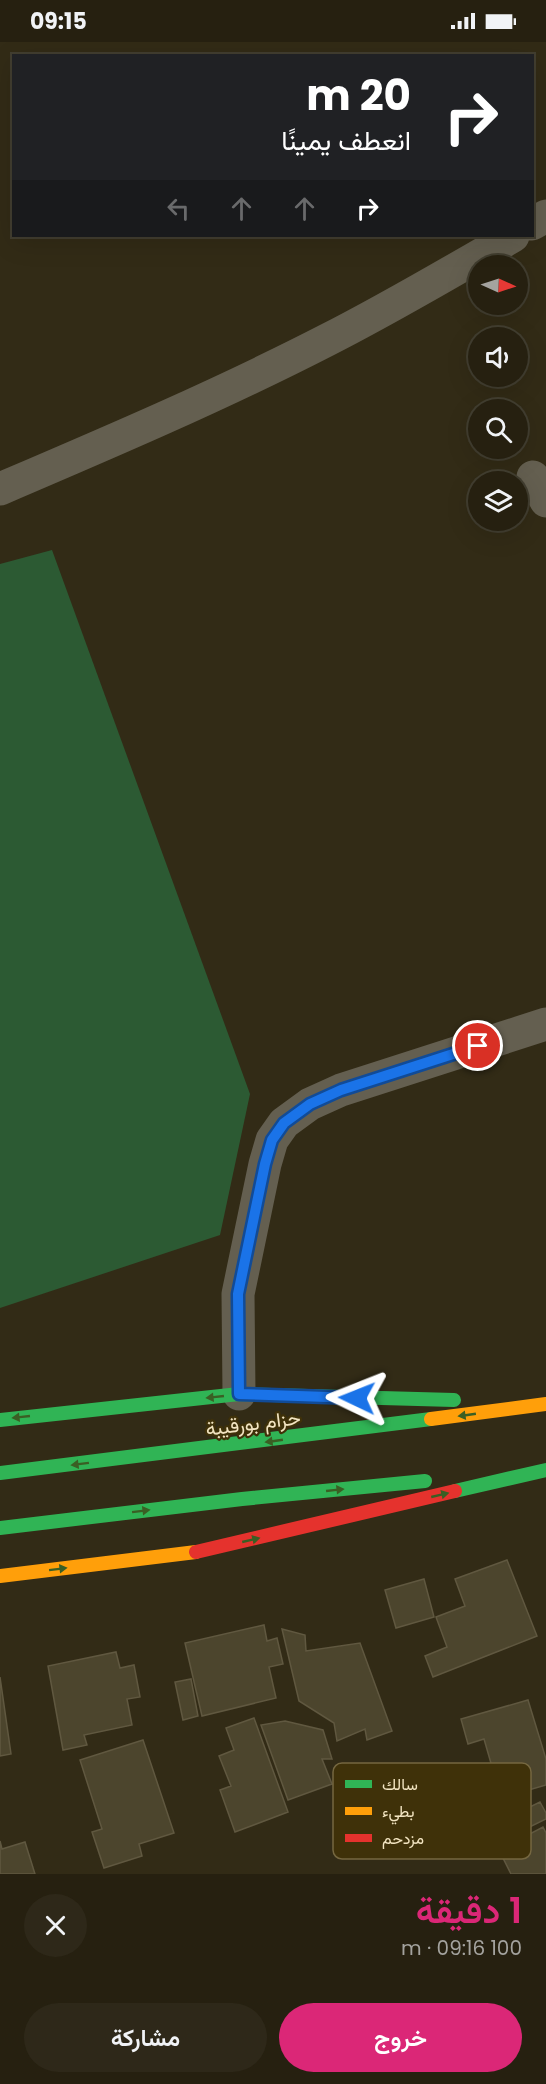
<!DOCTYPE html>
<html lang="ar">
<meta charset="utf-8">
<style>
body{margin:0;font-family:Poppins,Vazirmatn,sans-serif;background:#2e2819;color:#f1f3f6;direction:rtl;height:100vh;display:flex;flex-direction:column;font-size:22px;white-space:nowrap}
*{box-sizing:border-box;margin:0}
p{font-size:20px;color:#a4a39f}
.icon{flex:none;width:33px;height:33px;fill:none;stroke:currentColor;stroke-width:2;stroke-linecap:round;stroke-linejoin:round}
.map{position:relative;height:1832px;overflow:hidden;direction:ltr}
.drawer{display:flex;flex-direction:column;background:#262010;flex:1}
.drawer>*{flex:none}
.top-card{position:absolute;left:12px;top:12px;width:522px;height:183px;border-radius:0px;box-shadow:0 6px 24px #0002,0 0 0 2px #423e30;direction:rtl;background:#202124;color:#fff;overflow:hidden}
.needle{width:39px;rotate:93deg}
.fabs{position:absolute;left:468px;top:213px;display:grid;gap:12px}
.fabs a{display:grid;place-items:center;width:60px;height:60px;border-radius:50%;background:#262010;box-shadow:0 6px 24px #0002,0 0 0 2px #423e30;font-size:30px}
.pin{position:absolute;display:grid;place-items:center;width:51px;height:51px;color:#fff;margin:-26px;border:3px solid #fff;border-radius:50%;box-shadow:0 2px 6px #0007}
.me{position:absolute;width:66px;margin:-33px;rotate:272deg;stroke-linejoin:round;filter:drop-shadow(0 0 4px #0008)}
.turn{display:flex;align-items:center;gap:21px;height:126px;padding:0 24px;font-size:27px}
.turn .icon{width:78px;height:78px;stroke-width:2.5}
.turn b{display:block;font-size:42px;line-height:51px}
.lanes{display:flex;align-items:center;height:57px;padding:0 24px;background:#0003;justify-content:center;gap:30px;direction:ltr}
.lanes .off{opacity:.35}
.round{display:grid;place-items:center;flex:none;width:63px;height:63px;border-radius:32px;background:#2e2819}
.overview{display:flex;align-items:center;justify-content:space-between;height:102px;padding:0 24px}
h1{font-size:36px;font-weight:600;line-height:45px;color:#db2777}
.action{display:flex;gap:12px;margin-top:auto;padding:12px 24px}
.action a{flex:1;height:69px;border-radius:36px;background:#db2777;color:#fff;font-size:24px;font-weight:600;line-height:69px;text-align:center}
.action a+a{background:#2e2819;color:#f1f3f6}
.status{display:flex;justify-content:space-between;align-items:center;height:42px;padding:0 30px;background:#262010;direction:ltr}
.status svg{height:16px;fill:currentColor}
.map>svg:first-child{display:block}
</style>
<div class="status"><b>09:15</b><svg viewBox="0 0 49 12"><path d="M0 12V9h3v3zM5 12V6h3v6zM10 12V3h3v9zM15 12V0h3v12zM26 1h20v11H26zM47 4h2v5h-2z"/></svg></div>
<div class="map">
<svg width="546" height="1832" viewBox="0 0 546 1832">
<rect width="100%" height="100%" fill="#322b16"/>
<path fill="#2c5a33" d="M52,508L250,1052L220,1193L0,1266V522Z"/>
<path fill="#4c452d" stroke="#605840" stroke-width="1.5" d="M507,1518L537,1594L433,1635L425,1614L447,1605L436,1575L465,1564L455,1537Z
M424,1537L434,1575L396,1586L385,1548Z
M264,1583L267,1599L277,1596L283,1622L269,1625L276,1656L202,1674L185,1601Z
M282,1587L305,1593L306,1609L360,1601L392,1689L367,1698L365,1687L337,1699L334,1681L299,1659Z
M116,1610L120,1626L134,1623L140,1655L127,1657L132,1683L84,1693L87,1703L63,1708L48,1624Z
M0,1635L11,1712L0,1714Z
M191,1637L198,1674L183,1678L175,1640Z
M528,1658L546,1717V1743L501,1756L484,1697L468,1702L461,1677Z
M254,1676L288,1770L235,1790L220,1748L231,1744L219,1714L234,1708L226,1686Z
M285,1679L323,1688L332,1717H322L332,1742L288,1758L261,1683Z
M143,1698L174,1791L139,1802L142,1814L104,1826L92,1790L102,1787L80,1718Z
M540,1760L546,1771V1777L499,1800L491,1784Z
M543,1785L546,1791V1832H511L499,1808Z
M0,1799L2,1807L25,1800L35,1832H0Z"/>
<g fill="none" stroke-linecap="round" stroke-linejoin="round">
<path stroke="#645f50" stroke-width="33" d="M532,182L546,174
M533,435L546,459
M0,447C110,400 220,353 327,298C390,266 451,230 513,194
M239,1352L238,1252L265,1122L272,1098L284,1081L310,1062L341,1048L546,982"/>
<path stroke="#30b455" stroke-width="14" d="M0,1378L239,1352L454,1358
M0,1431L431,1377
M455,1449L546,1428
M0,1486L242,1457L425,1439"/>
<path stroke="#ff9f0a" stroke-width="14" d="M431,1377L546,1362
M0,1534L196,1510"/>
<path stroke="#e5322d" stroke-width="14" d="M196,1510L455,1449"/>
</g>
<defs><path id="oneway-solid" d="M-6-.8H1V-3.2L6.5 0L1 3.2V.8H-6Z" transform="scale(1.5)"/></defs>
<g fill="#3a5f24">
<use href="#oneway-solid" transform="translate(215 1355) rotate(174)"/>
<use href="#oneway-solid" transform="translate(467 1373) rotate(172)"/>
<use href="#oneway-solid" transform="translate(21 1375) rotate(174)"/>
<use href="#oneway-solid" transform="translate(274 1399) rotate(172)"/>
<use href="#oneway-solid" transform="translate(80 1422) rotate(173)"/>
<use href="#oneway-solid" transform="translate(335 1448) rotate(-6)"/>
<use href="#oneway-solid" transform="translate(440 1453) rotate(-13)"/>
<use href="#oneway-solid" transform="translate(141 1469) rotate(-7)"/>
<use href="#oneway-solid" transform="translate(251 1498) rotate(-13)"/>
<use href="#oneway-solid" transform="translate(58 1527) rotate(-7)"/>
</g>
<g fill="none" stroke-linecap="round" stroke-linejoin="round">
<g stroke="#114b97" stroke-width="15">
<path id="route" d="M357,1356L239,1352L238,1252L265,1122L272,1098L284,1081L310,1062L341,1048L478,1004"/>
</g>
<use href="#route" stroke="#1a73e8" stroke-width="10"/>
</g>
<g text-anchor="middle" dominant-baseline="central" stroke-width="4.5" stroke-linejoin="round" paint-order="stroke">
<g font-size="20" fill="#f2e4c1" stroke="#3f3109">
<text transform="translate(253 1381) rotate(-7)">حزام بورقيبة</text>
</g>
</g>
<rect x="333" y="1721" width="198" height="96" rx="9" fill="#3f3109" stroke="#756740" stroke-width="1.5"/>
<rect x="345" y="1738" width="27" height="8" fill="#30b455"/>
<rect x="345" y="1765" width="27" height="8" fill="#ff9f0a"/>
<rect x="345" y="1792" width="27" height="8" fill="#e5322d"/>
<g font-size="16" fill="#f2e4c1">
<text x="382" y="1748">سالك</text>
<text x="382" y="1775">بطيء</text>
<text x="382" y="1802">مزدحم</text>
</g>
</svg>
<div class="fabs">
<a><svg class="needle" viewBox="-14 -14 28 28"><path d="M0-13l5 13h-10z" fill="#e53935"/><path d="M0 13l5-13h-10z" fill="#a4a39f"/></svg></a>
<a><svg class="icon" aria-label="sound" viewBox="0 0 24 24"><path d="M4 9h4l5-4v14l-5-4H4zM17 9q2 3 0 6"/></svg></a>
<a><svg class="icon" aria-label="search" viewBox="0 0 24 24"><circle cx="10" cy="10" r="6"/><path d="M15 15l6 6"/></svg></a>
<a><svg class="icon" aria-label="layers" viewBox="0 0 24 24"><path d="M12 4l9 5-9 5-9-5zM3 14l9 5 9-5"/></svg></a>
</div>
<div class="pin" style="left:478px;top:1004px;background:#d93025"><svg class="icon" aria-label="arrive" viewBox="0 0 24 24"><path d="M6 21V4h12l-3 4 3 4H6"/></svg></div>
<svg class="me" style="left:357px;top:1356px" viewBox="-20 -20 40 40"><path d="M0-17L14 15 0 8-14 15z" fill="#1a73e8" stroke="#fff" stroke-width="4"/></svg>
<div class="top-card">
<div class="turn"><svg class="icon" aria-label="right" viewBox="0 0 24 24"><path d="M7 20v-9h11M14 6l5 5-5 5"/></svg><div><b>20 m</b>انعطف يمينًا</div></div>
<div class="lanes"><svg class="icon off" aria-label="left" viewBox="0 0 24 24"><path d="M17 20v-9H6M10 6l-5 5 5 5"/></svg><svg class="icon off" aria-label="ahead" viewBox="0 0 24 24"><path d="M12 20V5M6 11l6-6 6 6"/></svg><svg class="icon off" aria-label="ahead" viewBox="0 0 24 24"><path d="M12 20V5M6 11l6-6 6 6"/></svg><svg class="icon" aria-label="right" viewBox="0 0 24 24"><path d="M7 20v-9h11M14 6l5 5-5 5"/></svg></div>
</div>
</div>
<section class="drawer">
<div class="overview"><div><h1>1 دقيقة</h1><p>100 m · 09:16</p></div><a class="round"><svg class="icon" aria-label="close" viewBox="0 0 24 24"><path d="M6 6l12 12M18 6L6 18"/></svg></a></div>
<div class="action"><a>خروج</a><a>مشاركة</a></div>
</section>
